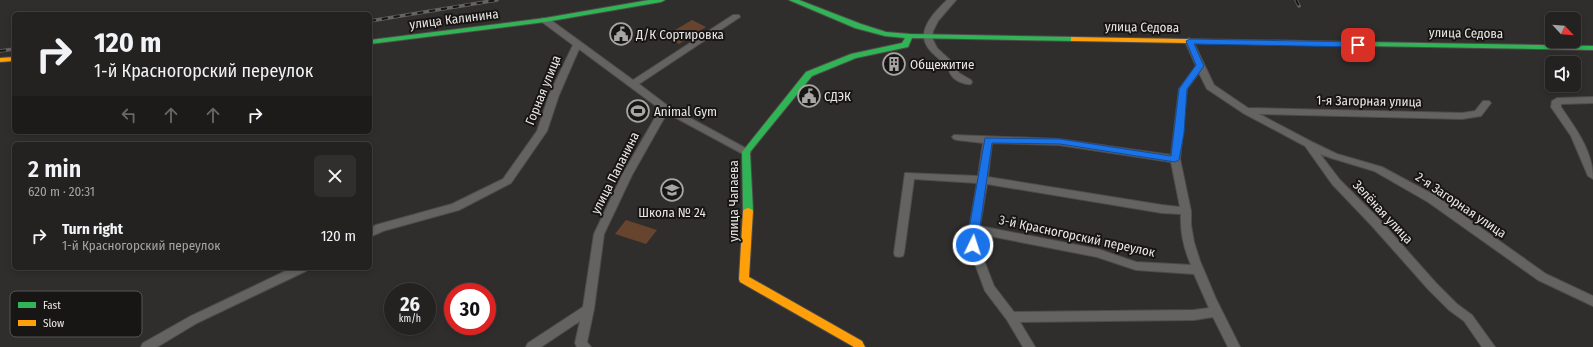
<!DOCTYPE html>
<meta charset="utf-8">
<style>
body{margin:0;font-family:"Fira Sans Condensed",sans-serif;background:#302f2e;color:#f1f3f6;height:100vh;display:flex;flex-direction:column;font-size:15px;white-space:nowrap}
*{box-sizing:border-box;margin:0}
p{font-size:13px;color:#a3a4a5}
.icon{flex:none;width:22px;height:22px;fill:none;stroke:currentColor;stroke-width:2;stroke-linecap:round;stroke-linejoin:round}
.map{position:relative;flex:1;overflow:hidden}
.side{position:absolute;left:12px;top:142px;width:360px;height:128px;display:flex;flex-direction:column;background:#242221;border-radius:6px;box-shadow:0 2px 6px #0003,0 0 0 1px #413f3f}
.side>*{flex:none}
.hud{position:absolute;left:12px;top:12px;width:360px;height:122px;border-radius:6px;box-shadow:0 2px 6px #0003,0 0 0 1px #413f3f;background:#242221;color:#f1f3f6;overflow:hidden}
.needle{width:26px;rotate:116deg}
.tools{position:absolute;left:1545px;top:12px;display:grid;gap:8px}
.tools a{display:grid;place-items:center;width:36px;height:36px;border-radius:6px;background:#242221;box-shadow:0 2px 6px #0003,0 0 0 1px #413f3f;font-size:20px}
.speed{position:absolute;left:384px;top:283px;display:flex;gap:8px;font-size:20px;font-weight:700;text-align:center}
.speed>*{display:grid;place-content:center;width:52px;height:52px;border-radius:50%;background:#242221;box-shadow:0 2px 6px #0003,0 0 0 1px #413f3f;line-height:1}
.speed small{font-size:10px;font-weight:400}
.speed .limit{border:6px solid #d22;background:#fff;color:#111}
.pin{position:absolute;display:grid;place-items:center;width:34px;height:34px;color:#fff;margin:-17px;border-radius:8px;box-shadow:0 2px 6px #0006}
.me{position:absolute;width:44px;margin:-22px;rotate:4deg;stroke-linejoin:round;filter:drop-shadow(0 0 3px #0008)}
.turn{display:flex;align-items:center;gap:14px;height:84px;padding:0 16px;font-size:18px}
.turn .icon{width:52px;height:52px;stroke-width:2.5}
.turn b{display:block;font-size:28px;line-height:34px}
.lanes{display:flex;align-items:center;height:38px;padding:0 16px;background:#0003;justify-content:center;gap:20px;direction:ltr}
.lanes .off{opacity:.35}
.round{display:grid;place-items:center;flex:none;width:42px;height:42px;border-radius:6px;background:#302f2e}
.head{display:flex;align-items:center;justify-content:space-between;height:68px;padding:0 16px}
h1{font-size:24px;font-weight:600;line-height:30px}
ul{padding:0;list-style:none}
li{display:flex;align-items:center;gap:12px;height:52px;padding:0 16px}
li div{flex:1}
li b{display:block;font-size:15px}
li em{font-style:normal}
.map>svg:first-child{display:block}
</style>
<div class="map">
<svg width="1593" height="347" viewBox="0 0 1593 347">
<rect width="100%" height="100%" fill="#302e2c"/>
<path fill="#67442e" d="M692,20L706,27L679,44L665,36Z
M626,220L657,230L646,244L615,234Z"/>
<g fill="none" stroke-linecap="round" stroke-linejoin="round">
<g stroke="#4e4c4a" stroke-width="2">
<path id="street" d="M947,0H956L938,21L933,31L932,38L937,48L952,62L959,73L971,80L972,82L971,84C966,85 955,81 952,76C949,73 949,68 946,65C938,57 924,49 924,36C924,22 938,9 947,0Z
M733,15H739L740,17L639,84L668,106L749,150L751,152L749,154H743L667,113L632,175L604,234L594,309L587,342L591,347H577L575,343L580,321L541,347H526L528,343L583,307L594,234L622,175L660,109L579,49L559,95L547,131L511,183L459,210L383,231L370,237V228L376,225L452,204L503,179L537,131L549,95L573,45L542,22V18H548L633,80Z
M1189,38L1193,41L1214,85L1248,108L1462,113L1475,111L1483,101H1489L1491,103L1481,116L1462,119L1259,114L1312,142L1337,154L1382,167L1436,196L1546,274L1593,296V306L1538,280L1428,202L1374,171L1331,158L1320,154L1340,180L1380,220L1436,283L1457,304L1472,315L1495,347H1482L1464,321L1449,310L1428,289L1372,226L1332,184L1305,146L1243,113L1207,89L1199,73L1187,89L1180,159L1191,211V225L1194,242L1200,261L1216,299L1240,347H1228L1213,317L1194,320L1020,322L1035,347H1023L1007,320L985,291L968,245L969,229L977,183L914,179L904,253L903,256L899,257L895,256L894,253L905,173L978,176L983,143L957,140L954,139L952,137L954,135L1059,139L1171,155L1179,89L1196,66L1185,41ZM992,143L1059,145L1171,162L1180,207L1162,205L988,177ZM987,184L1162,213L1181,214C1180,232 1184,249 1191,265L1136,262L1098,249L980,226ZM979,234L1097,257L1136,270L1194,274L1209,308L1194,310L1014,312L994,286L978,245Z
M1593,97V103L1561,104V107C1576,129 1593,151 1593,179L1588,176L1571,136L1551,107L1552,101L1557,98Z
M292,268H308L306,271L197,323L157,347H141L143,343L189,317Z"/>
</g>
<g stroke="#4e4c4a" stroke-width="2">
<path id="fast" d="M649,0H665L661,2L545,22L370,44V40L545,18Z
M789,0H799L861,24L886,32L910,34L1074,37L1078,39L1074,41L912,38L908,47L856,58L812,76L750,152L753,211L751,213H745L743,211L742,152L806,72L851,54L902,43L905,38L885,36L855,28Z
M1305,41L1593,46V50L1308,45L1304,43Z"/>
</g>
<g stroke="#4e4c4a" stroke-width="2">
<path id="slow" d="M1071,37L1308,41L1312,43L1308,45L1074,41H1071Z
M14,57V61L0,62V58Z
M748,208L751,209L753,211L749,277L862,341L865,347H854L740,282L739,279L743,211L745,209Z"/>
</g>
<use href="#street" fill="#656362" fill-rule="evenodd"/>
<use href="#fast" fill="#30b455" fill-rule="evenodd"/>
<use href="#slow" fill="#ff9f0a" fill-rule="evenodd"/>
<g stroke="#666462" stroke-width="3.5">
<path id="rail" d="M1296,0L1299,6
M370,21L497,0
M0,51L14,49"/>
</g>
<use href="#rail" stroke="#181614" stroke-width="2" stroke-dasharray="6" stroke-linecap="butt"/>
</g>
<path fill="#1a73e8" stroke="#114b97" d="M1190,39L1358,42L1362,45L1358,47L1194,44L1204,66L1187,89L1184,133L1179,160L1175,162L1060,144L992,143L977,247H970L968,245L969,229L985,138L1060,139L1171,156L1179,89L1196,65L1186,41Z"/>
<defs>
<g id="civic-ring" transform="scale(1.15)"><circle r="9.5" fill="#181614" stroke="#a8a6a4" stroke-width="1.5"/><path d="M-.6-6.5H3V-4.5H.6V-3L4-1V1h2V6H-6V1h2V-1L-.6-3ZM-1.2 2.5V6h2.4V2.5Z" fill="#a8a6a4"/></g>
<g id="building-ring" transform="scale(1.15)"><circle r="9.5" fill="#181614" stroke="#a8a6a4" stroke-width="1.5"/><path d="M-4-6H4V6H1V3H-1V6H-4ZM-2.5-4.3h1.7v1.8h-1.7ZM.8-4.3h1.7v1.8H.8ZM-2.5-1h1.7V.8h-1.7ZM.8-1h1.7V.8H.8Z" fill="#a8a6a4"/></g>
<g id="stadium-ring" transform="scale(1.15)"><circle r="9.5" fill="#181614" stroke="#a8a6a4" stroke-width="1.5"/><path d="M0-5a6.5 5 0 1 0 0 10a6.5 5 0 1 0 0-10ZM-3.5-1.8h7v3.6h-7Z" fill="#a8a6a4"/></g>
<g id="school-ring" transform="scale(1.15)"><circle r="9.5" fill="#181614" stroke="#a8a6a4" stroke-width="1.5"/><path d="M0-5L7-2L0 1L-7-2ZM-4 1L0 2.5L4 1V4Q0 6-4 4Z" fill="#a8a6a4"/></g>
</defs>
<g fill-rule="evenodd">
<use href="#civic-ring" x="621" y="34"/>
<use href="#building-ring" x="894" y="64"/>
<use href="#civic-ring" x="809" y="96"/>
<use href="#stadium-ring" x="638" y="111"/>
<use href="#school-ring" x="672" y="190"/>
</g>
<g text-anchor="middle" dominant-baseline="central" stroke-width="4" stroke-linejoin="round" paint-order="stroke">
<g font-size="13" fill="#e9e6e4" stroke="#181614">
<text transform="translate(454 19) rotate(-7)">улица Калинина</text>
<text transform="translate(1142 27) rotate(1)">улица Седова</text>
<text transform="translate(1466 33) rotate(1)">улица Седова</text>
<text transform="translate(543 90) rotate(-68)">Горная улица</text>
<text transform="translate(1369 101) rotate(1)">1-я Загорная улица</text>
<text transform="translate(615 173) rotate(-63)">улица Папанина</text>
<text transform="translate(733 201) rotate(-90)">улица Чапаева</text>
<text transform="translate(1461 205) rotate(34)">2-я Загорная улица</text>
<text transform="translate(1383 212) rotate(47)">Зелёная улица</text>
<text transform="translate(1077 236) rotate(12)">3-й Красногорский переулок</text>
</g>
<g font-size="13" fill="#e9e6e4" stroke="#181614" text-anchor="start">
<text x="636" y="34">Д/К Сортировка</text>
<text x="910" y="64">Общежитие</text>
<text x="824" y="96">СДЭК</text>
<text x="654" y="111">Animal Gym</text>
<text x="672" y="212" text-anchor="middle">Школа № 24</text>
</g>
</g>
<rect x="10" y="291" width="132" height="46" rx="6" fill="#181614" stroke="#575452" stroke-width="1"/>
<rect x="18" y="302" width="18" height="6" fill="#30b455"/>
<rect x="18" y="320" width="18" height="6" fill="#ff9f0a"/>
<g font-size="11" fill="#e9e6e4">
<text x="43" y="309">Fast</text>
<text x="43" y="327">Slow</text>
</g>
</svg>
<div class="tools">
<a><svg class="needle" viewBox="-14 -14 28 28"><path d="M0-13l5 13h-10z" fill="#e53935"/><path d="M0 13l5-13h-10z" fill="#a3a4a5"/></svg></a>
<a><svg class="icon" aria-label="sound" viewBox="0 0 24 24"><path d="M4 9h4l5-4v14l-5-4H4zM17 9q2 3 0 6"/></svg></a>
</div>
<div class="speed"><div>26<small>km/h</small></div><div class="limit">30</div></div>
<div class="pin" style="left:1358px;top:45px;background:#d93025"><svg class="icon" aria-label="arrive" viewBox="0 0 24 24"><path d="M6 21V4h12l-3 4 3 4H6"/></svg></div>
<svg class="me" style="left:973px;top:245px" viewBox="-20 -20 40 40"><circle r="17" fill="#1a73e8" stroke="#fff" stroke-width="3"/><path d="M0-11L8 9 0 5-8 9z" fill="#fff"/></svg>
<div class="hud">
<div class="turn"><svg class="icon" aria-label="right" viewBox="0 0 24 24"><path d="M7 20v-9h11M14 6l5 5-5 5"/></svg><div><b>120 m</b>1-й Красногорский переулок</div></div>
<div class="lanes"><svg class="icon off" aria-label="left" viewBox="0 0 24 24"><path d="M17 20v-9H6M10 6l-5 5 5 5"/></svg><svg class="icon off" aria-label="ahead" viewBox="0 0 24 24"><path d="M12 20V5M6 11l6-6 6 6"/></svg><svg class="icon off" aria-label="ahead" viewBox="0 0 24 24"><path d="M12 20V5M6 11l6-6 6 6"/></svg><svg class="icon" aria-label="right" viewBox="0 0 24 24"><path d="M7 20v-9h11M14 6l5 5-5 5"/></svg></div>
</div>
<section class="side">
<div class="head"><div><h1>2 min</h1><p>620 m · 20:31</p></div><a class="round"><svg class="icon" aria-label="close" viewBox="0 0 24 24"><path d="M6 6l12 12M18 6L6 18"/></svg></a></div>
<ul>
<li><svg class="icon" aria-label="right" viewBox="0 0 24 24"><path d="M7 20v-9h11M14 6l5 5-5 5"/></svg><div><b>Turn right</b><p>1-й Красногорский переулок</p></div><em>120 m</em></li>
</ul>
</section>
</div>
